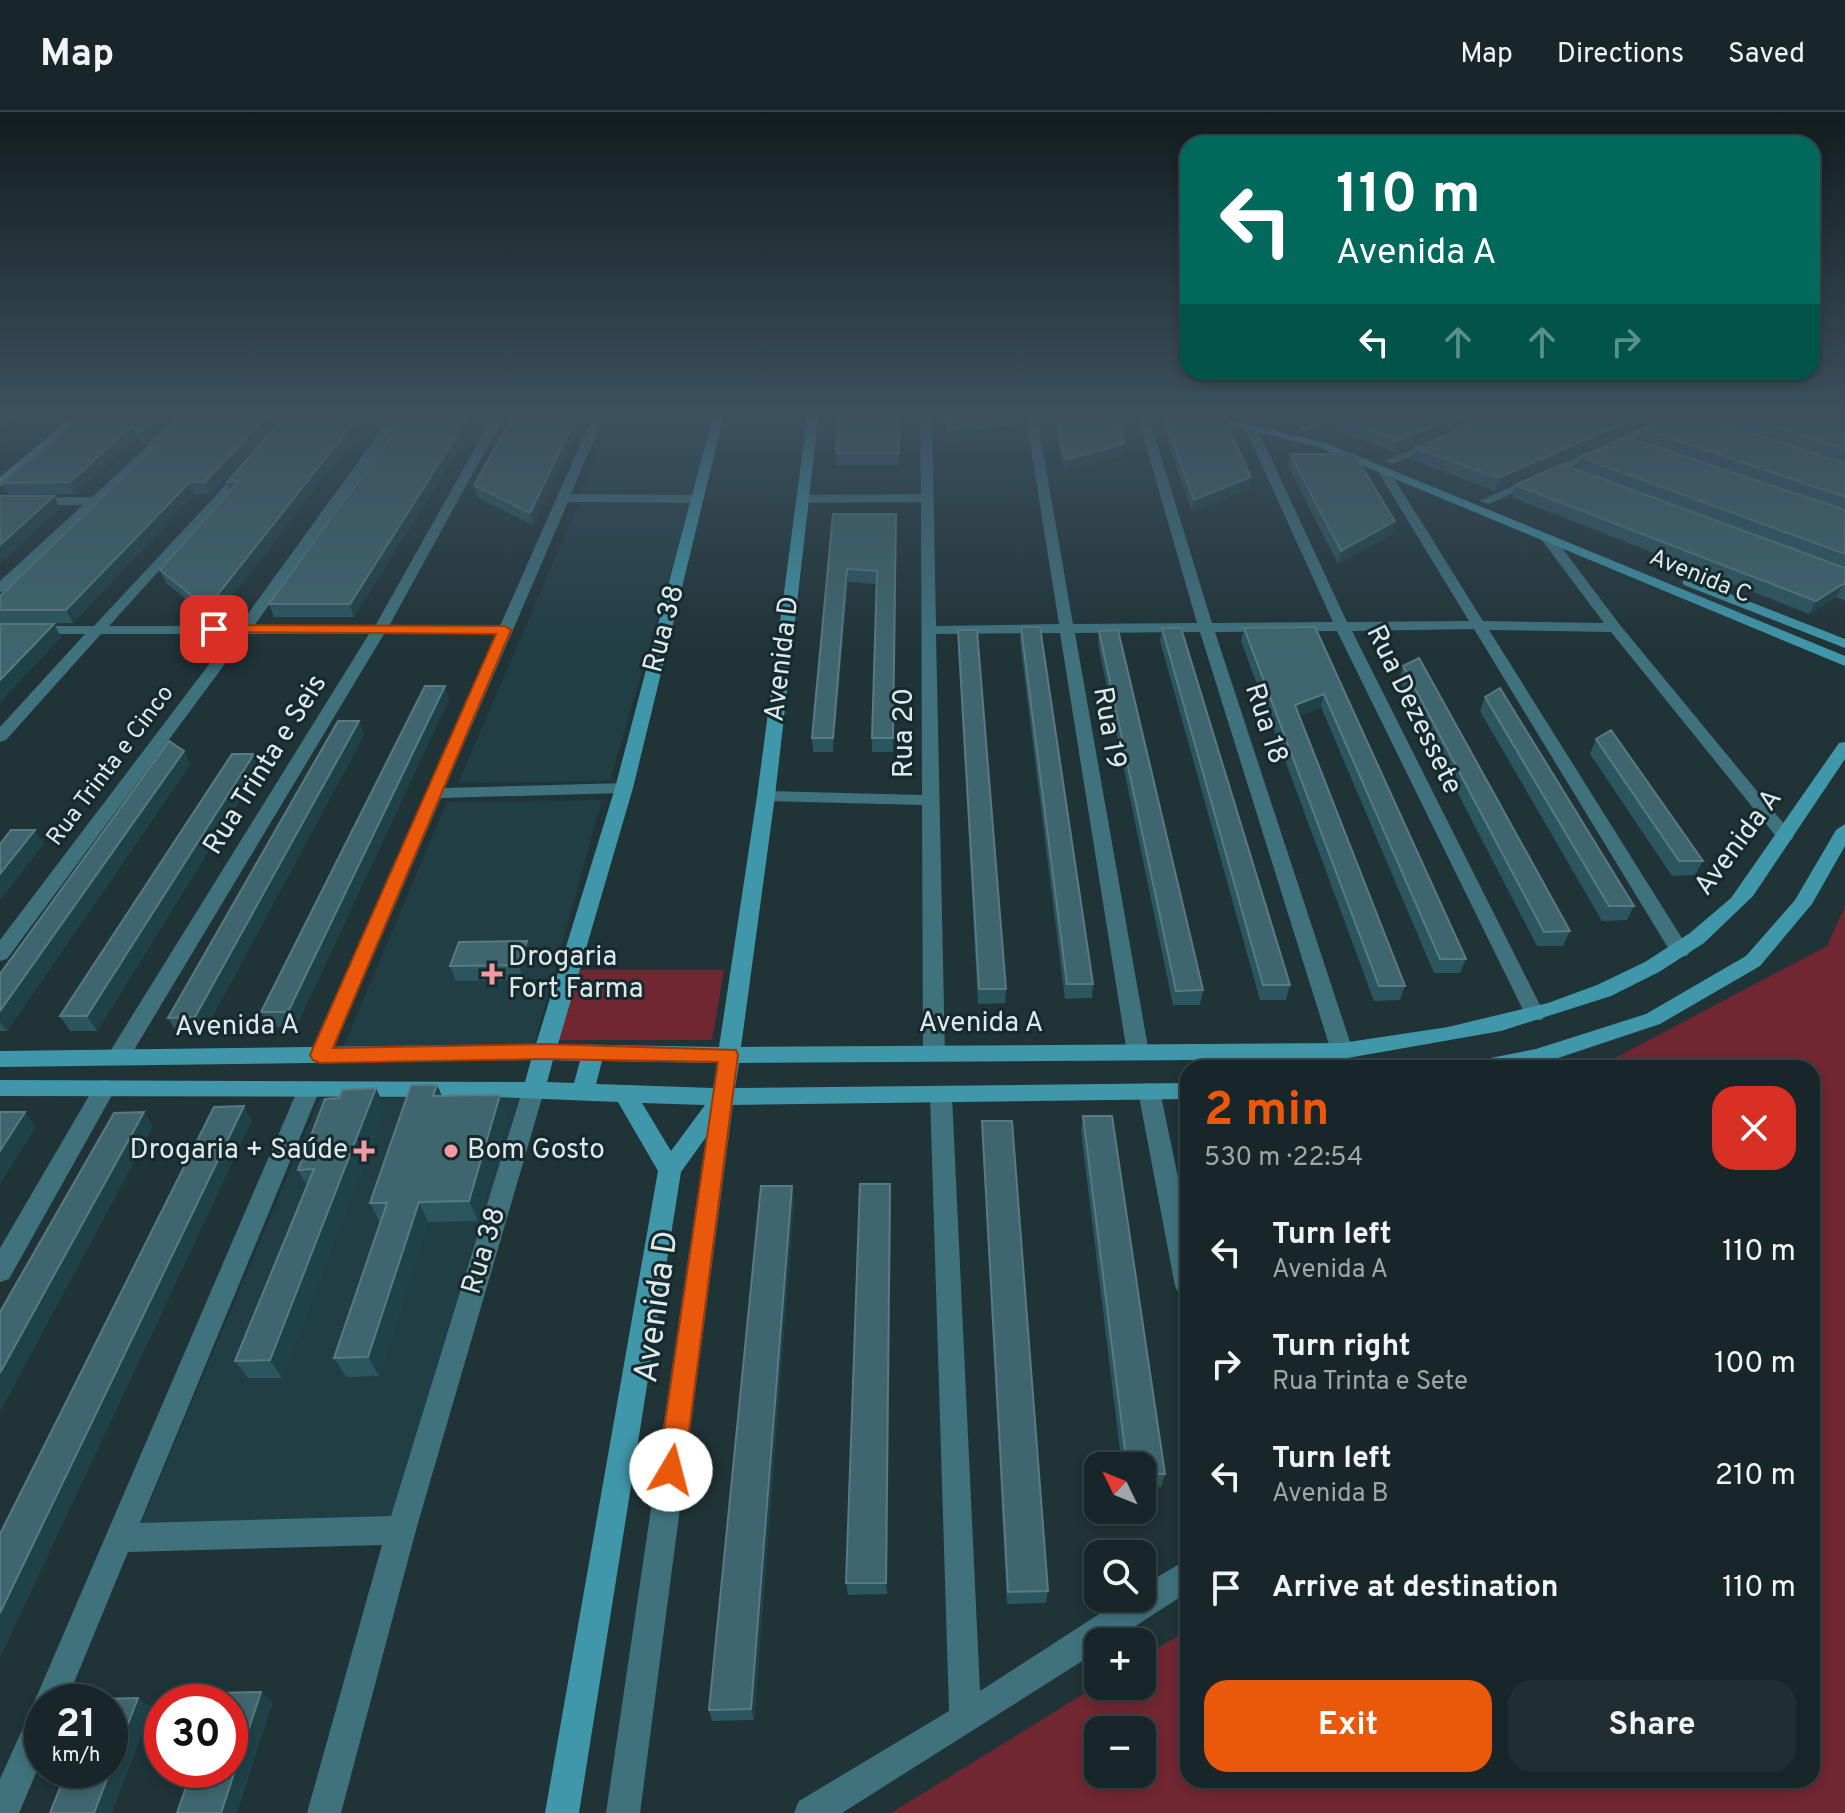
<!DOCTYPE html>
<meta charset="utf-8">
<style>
body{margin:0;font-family:Overpass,sans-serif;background:#212e31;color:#f1f3f6;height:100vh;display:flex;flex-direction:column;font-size:30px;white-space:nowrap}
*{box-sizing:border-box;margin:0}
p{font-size:26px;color:#9fa5a8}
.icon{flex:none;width:44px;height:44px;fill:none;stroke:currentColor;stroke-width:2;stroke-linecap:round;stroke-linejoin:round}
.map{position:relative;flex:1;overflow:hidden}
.details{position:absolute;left:1180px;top:948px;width:640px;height:728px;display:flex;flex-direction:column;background:#182629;border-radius:24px;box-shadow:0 4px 12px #0003,0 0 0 2px #364346}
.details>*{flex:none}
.top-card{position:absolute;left:1180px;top:24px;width:640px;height:244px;border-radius:24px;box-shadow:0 4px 12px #0003,0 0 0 2px #364346;background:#00695c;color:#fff;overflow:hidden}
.needle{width:52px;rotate:313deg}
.fabs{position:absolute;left:1084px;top:1340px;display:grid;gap:16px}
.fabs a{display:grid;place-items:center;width:72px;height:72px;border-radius:16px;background:#182629;box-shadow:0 4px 12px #0003,0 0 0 2px #364346;font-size:40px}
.speed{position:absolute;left:24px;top:1572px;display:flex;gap:16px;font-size:40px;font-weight:700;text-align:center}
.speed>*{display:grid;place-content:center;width:104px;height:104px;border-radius:50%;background:#182629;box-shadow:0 4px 12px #0003,0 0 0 2px #364346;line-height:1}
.speed small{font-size:20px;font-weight:400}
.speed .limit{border:12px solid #d22;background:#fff;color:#111}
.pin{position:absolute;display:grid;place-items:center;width:68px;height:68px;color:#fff;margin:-34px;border-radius:16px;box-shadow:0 4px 12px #0006}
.me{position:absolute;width:88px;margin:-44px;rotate:8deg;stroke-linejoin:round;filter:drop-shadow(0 0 6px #0008)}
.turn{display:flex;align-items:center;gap:28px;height:168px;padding:0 24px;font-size:36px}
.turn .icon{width:104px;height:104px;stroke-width:2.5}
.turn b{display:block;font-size:56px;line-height:68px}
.lanes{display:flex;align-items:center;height:76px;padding:0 24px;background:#0003;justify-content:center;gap:40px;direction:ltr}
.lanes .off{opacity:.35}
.round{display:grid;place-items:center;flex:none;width:84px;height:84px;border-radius:24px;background:#212e31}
.overview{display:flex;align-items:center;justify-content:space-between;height:136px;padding:0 24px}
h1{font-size:48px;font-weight:700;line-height:60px;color:#ea580c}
.button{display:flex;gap:16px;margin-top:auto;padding:16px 24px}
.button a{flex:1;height:92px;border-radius:24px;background:#ea580c;color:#fff;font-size:32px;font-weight:700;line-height:92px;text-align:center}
.button a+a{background:#212e31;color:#f1f3f6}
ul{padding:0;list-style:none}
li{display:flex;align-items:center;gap:24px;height:112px;padding:0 24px}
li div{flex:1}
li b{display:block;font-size:30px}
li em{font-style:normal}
header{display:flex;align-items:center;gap:48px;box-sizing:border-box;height:112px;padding:0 40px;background:#182629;border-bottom:2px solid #364346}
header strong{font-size:38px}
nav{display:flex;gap:44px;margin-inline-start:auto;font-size:28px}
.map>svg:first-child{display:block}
</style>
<header>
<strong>Map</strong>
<nav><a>Map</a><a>Directions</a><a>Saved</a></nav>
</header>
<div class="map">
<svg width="1845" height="1701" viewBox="0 0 1845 1701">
<rect width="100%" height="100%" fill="#203337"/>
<path fill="#223e45" d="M615,299H714L691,383L580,384Z
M691,390L610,669L458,671L579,391Z
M602,688L533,936L342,938L447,690Z
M519,984L399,1413L138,1418L320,987Z"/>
<path fill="#702732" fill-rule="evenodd" d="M1845,794V1701H891L1098,1573L1142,1574V1546L1188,1518V1668H1812V956H1596L1827,834ZM1098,1618H1142V1662H1098Z
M577,858H724L712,928H556Z"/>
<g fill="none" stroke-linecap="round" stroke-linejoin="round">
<path fill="#3f727d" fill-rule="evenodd" d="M186,299H198L5,479L0,480V469L83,393L0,394V386L92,385Z
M395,299H406L254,514H375L496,299H507L389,514H500L595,299H606L571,382L699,383L705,387L699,391L568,390L445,676L624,671L633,676L624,681L441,686L331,943L328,949H312L309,943L496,522H384L125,953H109L106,947L109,941L369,522H247L7,847L0,849V828L232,522H101L6,628L0,630V615L85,522H0V514H94L246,351L252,355L250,358L109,514H239Z
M920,299H932L936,514L1059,512L1025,299H1036L1073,512L1197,511L1136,299H1147L1212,511L1333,510L1244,314L1250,311L1256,314L1347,510L1469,509L1377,358L1379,355L1389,358L1483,509L1604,511L1541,427L1553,424L1620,513L1794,724L1791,728H1779L1611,520L1489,518L1690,839L1687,844H1673L1474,517L1352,519L1545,903L1542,908H1528L1337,519L1215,520L1353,939L1350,945H1334L1331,939L1200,520L1075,521L1149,941L1146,947H1130L1127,941L1060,521L936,522L945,943L942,949H926L923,943L922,693L766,689L757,684L766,679L922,683L921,390L802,391L796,387L802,383L921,382Z
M1338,299H1354L1307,319L1297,317Z
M1680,299H1695L1489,392L1479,389Z
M0,303H59L65,306L59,309H0Z
M1438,327L1444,330L1442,332L1393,352L1383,349Z
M105,968L113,970L116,976L9,1167L0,1170V1136L97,970Z
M309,969L317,971L320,977L140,1411L391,1404L522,979L525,973L533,971L541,973L544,979L416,1418L341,1701H307L382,1433L128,1440L66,1590H42V1647L19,1701H0V1667L31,1598L36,1595L34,1590L39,1579L298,977L301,971Z
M1149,971L1157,973L1160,979L1188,1113V1185L1179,1182L1175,1174L1138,979L1141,973Z
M941,974L949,977L952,983L980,1579L1124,1486H1142V1474L1188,1447V1480L1111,1530H1098V1539L842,1701H794L799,1689L949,1599L930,983L933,977Z
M723,976L731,979L734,985L640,1701H606L712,985L715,979Z"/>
<path fill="#4097a9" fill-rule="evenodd" d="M79,299H91L0,375V365Z
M714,299H725L633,676L558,932L719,935L757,684L808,299H819L775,684L741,935L1342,931L1448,915L1548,891L1597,873L1645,850L1690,821L1731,786L1839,631L1845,630V647L1753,784L1704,831L1659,860L1611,884L1501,919L1342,947L739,951L735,976L1188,971V987L729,993L681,1060L579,1701H545L658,1059L618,990L497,985L0,984V968L525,970L531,948L0,955V939L536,932L615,676ZM553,948L580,949L574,971L547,970ZM602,949L717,951L713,976L596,972ZM642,991L705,993L671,1039Z
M1171,299H1194L1326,331L1845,544V554L1318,335Z
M1689,466L1845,527V536L1684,473L1682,470Z
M1845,712V734L1812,792L1760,854L1660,912L1537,953L1469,956L1472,950L1480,948L1536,937L1646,902L1746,844L1795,788L1836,718Z"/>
</g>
<path fill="#2b565f" d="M88,299H181L145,333L137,325L76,382L9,383L2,371Z
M185,299H287L210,382H195L73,511L25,512H54L61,525L0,590V484L152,337L150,331Z
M290,299L213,509L166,471L160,458L230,379L227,370Z
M409,299H477L478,306L354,505H274L269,492Z
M1052,299H1115L1124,332L1123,344L1064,360Z
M1157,299H1215L1251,365L1249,377L1192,400Z
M1359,299H1495L1395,341L1337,318L1340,306Z
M1697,299H1845V351L1695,303Z
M899,301V353H836V341Z
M1666,302L1495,379L1412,348L1415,336Z
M584,305L533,413L477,385L474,373Z
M1643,317L1845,351V489L1836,485L1809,502L1511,385L1515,373L1576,357L1580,345L1707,352L1638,329Z
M1290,342L1395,409L1392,422L1338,452L1288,354Z
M833,402H896L893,640H872L876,472L848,470L833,640H813L812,626Z
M1021,515L1093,872L1092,886L1065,887L1020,529Z
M1315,515L1466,847L1460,861H1434L1321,595L1299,604L1405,874L1400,888L1374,889L1241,529L1244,516Z
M1162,516L1290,873L1286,888H1260L1160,529Z
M958,518L1006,877L1005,891L978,892L958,531Z
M1099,519L1203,878L1200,893H1173L1098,532Z
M1403,554L1570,819L1563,834H1537L1399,568Z
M1485,585L1634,794L1627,808L1602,809L1480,599Z
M449,587L296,915H268L261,900Z
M364,623L204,920H176L168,906Z
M1596,627L1703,749L1695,763L1672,764L1590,642Z
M184,639L190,653L7,919H0V862Z
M260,656L97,919H70L60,904Z
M531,843L523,868L456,869L450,854Z
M437,973L442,984L507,1004L478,1109L428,1110L379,1264L346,1265L334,1246L380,1111L370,1091Z
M385,995L282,1266H248L235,1249L307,1074L298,1058Z
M1083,1004L1165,1362L1161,1375H1142V1354H1122L1081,1019Z
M982,1009L1048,1479L1046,1491L1007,1492L982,1023Z
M792,1074L794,1088L754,1608L712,1609L709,1598Z
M891,1086L887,1482L848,1483L846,1471Z"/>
<path fill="#1f4148" d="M164,299H181L145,333L140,321Z
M272,299H287L210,382L205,370Z
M363,299H376L213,509L207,496Z
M472,299H477L478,306L354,505L350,492Z
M579,299H583L584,305L533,413L530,401Z
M1471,299H1495L1395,341L1398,329Z
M1651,299H1668L1666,302L1495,379L1498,366Z
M14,302L20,314L0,330V313Z
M1008,313V325L948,330V318Z
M132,314L137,325L76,382L70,370Z
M1124,332L1123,344L1064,360L1065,348Z
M1251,365L1249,377L1192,400L1194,388Z
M190,370L195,382L73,511L66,498Z
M54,384L60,396L0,452V433Z
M1395,409L1392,422L1338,452L1341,439Z
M847,457L848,470L833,640V626Z
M1843,472L1836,485L1809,502L1816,489Z
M54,512L61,525L0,590V568Z
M445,574L449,587L296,915L288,900Z
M1324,582L1321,595L1292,607L1295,593Z
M359,609L364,623L204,920L195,905Z
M184,639L190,653L7,919L0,910V899Z
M254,642L260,656L97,919L87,904Z
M35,718L44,732L0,788V762Z
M527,829L531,843L523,868L519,853Z
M437,973L446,993L433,984Z
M376,976L385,995L282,1266L270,1248Z
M500,983L507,1004L478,1109L469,1089Z
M244,994L252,1009L0,1546V1501Z
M25,1000L36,1015L0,1072V1039Z
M144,1000L153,1015L0,1300V1261Z
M792,1074L794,1088L754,1608L751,1597Z
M891,1086L887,1482L886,1471Z
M419,1090L428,1110L379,1264L368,1245Z
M261,1580L273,1590L237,1701H221Z
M138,1586L152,1596L112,1701H94Z"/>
<path fill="#3f666e" stroke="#587a82" stroke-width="2" d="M88,299H164L140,321L132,314L70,370L2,371Z
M185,299H272L205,370H190L66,498H0V484L154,335L150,331Z
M290,299H363L207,496L160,458L238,370H227Z
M409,299H472L350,492H269Z
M516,299H579L530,401L474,373Z
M947,299H1006L1008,313L948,318Z
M1055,299H1115L1124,332L1065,348Z
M1162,299H1210L1223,303L1251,365L1194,388Z
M1359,299H1471L1398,329L1340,306Z
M1503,299H1651L1498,366L1415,336Z
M1726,299H1828L1845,306V337Z
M1684,300L1845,351V385L1643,317Z
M839,301H899V341H836Z
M0,302H14L0,313Z
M1626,325L1845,398V442L1580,345Z
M1290,342H1354L1395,409L1341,439Z
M1562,352L1845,456V473L1843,472L1816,489L1515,373Z
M0,384H54L0,433Z
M833,402H896L893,626H872L877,459L847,457L833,626H812Z
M0,512H54L0,568Z
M1021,515H1040L1093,872H1067Z
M1315,515L1466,847H1440L1324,582L1295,593L1405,874H1379L1244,516Z
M1162,516H1181L1290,873H1263Z
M958,518H977L1006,877H979Z
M1118,518L1203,878L1176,879L1099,519Z
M1419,546L1570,819L1544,820L1403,554Z
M425,574H445L288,900H261Z
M1500,576L1634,794H1609L1485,585Z
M338,609H359L195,905L168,906Z
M1611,618L1703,749H1679L1596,627Z
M169,629L184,639L0,899V862Z
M232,642H254L87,904H60Z
M11,718H35L0,762V732Z
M527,829L519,853L450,854L459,830Z
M411,973H437L433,984L500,983L469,1089L419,1090L368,1245L334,1246L387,1091H370Z
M376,976L270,1248L235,1249L314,1057L298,1058L325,987L339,986L342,978Z
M244,994L0,1501V1422L214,995Z
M0,1000H25L0,1039Z
M144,1000L0,1261V1200L114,1001Z
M1083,1004H1112L1165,1362H1142V1354H1127Z
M982,1009H1012L1048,1479L1008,1480Z
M860,1072H890L886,1471H846Z
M761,1074H792L751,1597L709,1598Z
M261,1580L221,1701H177L192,1658H230V1590H216L219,1581Z
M138,1586L94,1701H50L67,1658H110V1590H95L96,1587Z"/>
<linearGradient id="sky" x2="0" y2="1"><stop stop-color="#121c1e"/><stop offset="0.56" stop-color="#3c505e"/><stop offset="1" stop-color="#3c505e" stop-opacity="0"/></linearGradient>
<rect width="1845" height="538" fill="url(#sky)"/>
<path fill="#ea580c" stroke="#983908" stroke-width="2" d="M214,513L505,514L511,518L333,936L544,932L736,938L738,943L684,1358L680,1367L671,1371L662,1367L658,1358L718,950L544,947L320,951L313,948L310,943L496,522L210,520V514Z"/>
<g fill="#f49aa2" stroke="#16292d" stroke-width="3">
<path d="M488 850h8v8h8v8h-8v8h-8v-8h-8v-8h8z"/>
<path d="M360 1027h8v8h8v8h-8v8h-8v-8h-8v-8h8z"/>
<circle cx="451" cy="1039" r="8"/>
</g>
<g text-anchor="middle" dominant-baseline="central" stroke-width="6" stroke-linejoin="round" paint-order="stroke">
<g font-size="24" fill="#dee9ec" stroke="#16292d">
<text transform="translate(1700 465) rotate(22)">Avenida C</text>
<text transform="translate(111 654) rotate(-53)">Rua Trinta e Cinco</text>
</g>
<g font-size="28" fill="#dee9ec" stroke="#16292d">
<text transform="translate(665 517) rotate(-75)">Rua 38</text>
<text transform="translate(783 547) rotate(-83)">Avenida D</text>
<text transform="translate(1413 598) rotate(64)">Rua Dezessete</text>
<text transform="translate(1265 612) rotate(72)">Rua 18</text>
<text transform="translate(1108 616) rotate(80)">Rua 19</text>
<text transform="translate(905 621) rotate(-90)">Rua 20</text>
<text transform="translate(266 653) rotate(-58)">Rua Trinta e Seis</text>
<text transform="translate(1739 731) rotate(-53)">Avenida A</text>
<text x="981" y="912">Avenida A</text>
<text transform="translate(237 915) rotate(-1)">Avenida A</text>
<text transform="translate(485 1139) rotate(-73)">Rua 38</text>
</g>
<g font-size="28" fill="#dee9ec" stroke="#16292d" text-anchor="start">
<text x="508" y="846">Drogaria<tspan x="508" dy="32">Fort Farma</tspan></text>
<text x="348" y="1039" text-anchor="end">Drogaria + Saúde</text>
<text x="467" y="1039">Bom Gosto</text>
</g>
<g font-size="34" fill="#dee9ec" stroke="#16292d">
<text transform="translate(658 1195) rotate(-82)">Avenida D</text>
</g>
</g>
</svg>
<div class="fabs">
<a><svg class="needle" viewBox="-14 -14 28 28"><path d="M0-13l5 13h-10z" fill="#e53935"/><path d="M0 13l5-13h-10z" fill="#9fa5a8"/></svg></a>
<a><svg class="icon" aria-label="search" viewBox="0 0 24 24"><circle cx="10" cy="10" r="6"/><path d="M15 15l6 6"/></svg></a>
<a>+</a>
<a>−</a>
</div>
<div class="speed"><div>21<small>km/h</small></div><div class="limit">30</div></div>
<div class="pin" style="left:214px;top:517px;background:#d93025"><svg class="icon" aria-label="arrive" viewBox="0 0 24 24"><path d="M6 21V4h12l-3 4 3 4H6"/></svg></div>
<svg class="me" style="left:671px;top:1358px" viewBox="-20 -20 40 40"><circle r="19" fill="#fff"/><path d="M0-13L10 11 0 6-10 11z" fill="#ea580c"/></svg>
<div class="top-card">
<div class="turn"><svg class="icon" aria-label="left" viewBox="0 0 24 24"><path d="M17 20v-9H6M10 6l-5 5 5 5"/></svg><div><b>110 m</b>Avenida A</div></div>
<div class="lanes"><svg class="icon" aria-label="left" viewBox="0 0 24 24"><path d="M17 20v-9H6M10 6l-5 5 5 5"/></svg><svg class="icon off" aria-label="ahead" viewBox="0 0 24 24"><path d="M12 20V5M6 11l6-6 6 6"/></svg><svg class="icon off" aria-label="ahead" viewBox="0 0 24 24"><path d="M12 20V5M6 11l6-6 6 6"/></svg><svg class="icon off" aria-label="right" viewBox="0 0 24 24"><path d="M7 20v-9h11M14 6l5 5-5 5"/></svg></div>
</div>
<section class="details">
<div class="overview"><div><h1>2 min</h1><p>530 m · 22:54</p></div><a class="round" style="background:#d93025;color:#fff"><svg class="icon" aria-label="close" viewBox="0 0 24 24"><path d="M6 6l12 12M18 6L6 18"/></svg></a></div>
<ul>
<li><svg class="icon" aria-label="left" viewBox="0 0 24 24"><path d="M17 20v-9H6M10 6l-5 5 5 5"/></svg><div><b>Turn left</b><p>Avenida A</p></div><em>110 m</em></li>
<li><svg class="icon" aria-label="right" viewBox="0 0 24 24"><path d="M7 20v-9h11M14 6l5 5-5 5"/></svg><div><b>Turn right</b><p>Rua Trinta e Sete</p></div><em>100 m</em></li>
<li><svg class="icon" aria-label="left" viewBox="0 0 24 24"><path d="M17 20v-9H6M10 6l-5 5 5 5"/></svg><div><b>Turn left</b><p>Avenida B</p></div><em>210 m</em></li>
<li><svg class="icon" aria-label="arrive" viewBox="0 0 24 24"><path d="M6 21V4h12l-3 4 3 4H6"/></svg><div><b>Arrive at destination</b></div><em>110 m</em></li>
</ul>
<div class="button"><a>Exit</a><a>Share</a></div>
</section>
</div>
